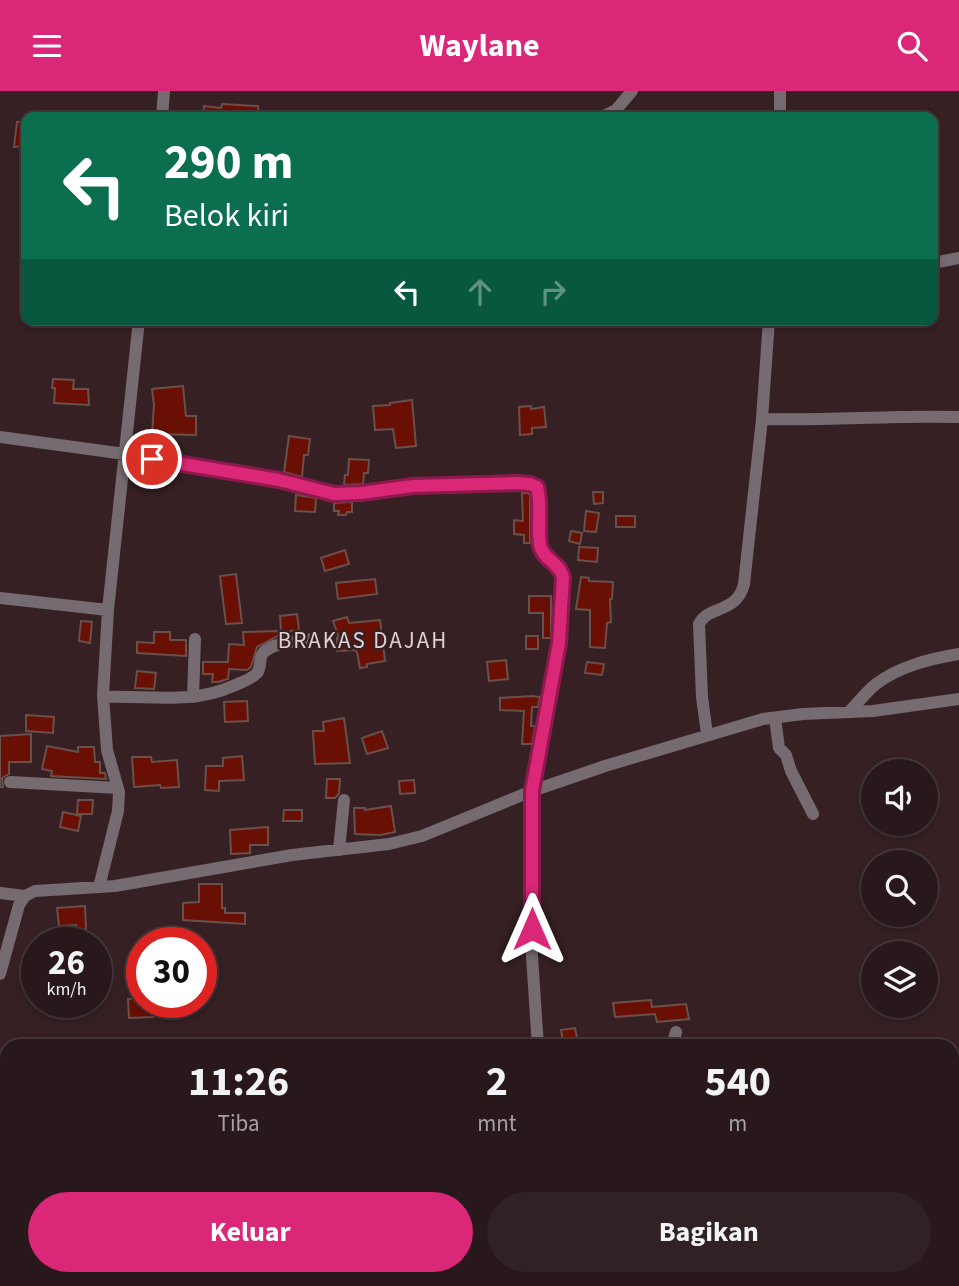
<!DOCTYPE html>
<html lang="id">
<style>
body{margin:0;font-family:"Source Sans 3",sans-serif;background:#302124;color:#f1f3f6;height:100vh;display:flex;flex-direction:column;font-size:26px;white-space:nowrap}
*{box-sizing:border-box;margin:0}
p{font-size:23px;color:#a5a0a3}
.icon{flex:none;width:38px;height:38px;fill:none;stroke:currentColor;stroke-width:2;stroke-linecap:round;stroke-linejoin:round}
.map{position:relative;flex:1;overflow:hidden}
.sheet{position:absolute;left:0px;top:948px;width:959px;height:247px;display:flex;flex-direction:column;background:#28181b;border-radius:21px 21px 0 0;box-shadow:0 4px 10px #0003,0 0 0 2px #44373a}
.sheet>*{flex:none}
.hud{position:absolute;left:21px;top:21px;width:917px;height:214px;border-radius:14px;box-shadow:0 4px 10px #0003,0 0 0 2px #44373a;background:#0b6e4f;color:#fff;overflow:hidden}
.fabs{position:absolute;left:861px;top:668px;display:grid;gap:14px}
.fabs a{display:grid;place-items:center;width:77px;height:77px;border-radius:50%;background:#28181b;box-shadow:0 4px 10px #0003,0 0 0 2px #44373a;font-size:35px}
.speed{position:absolute;left:21px;top:836px;display:flex;gap:14px;font-size:35px;font-weight:700;text-align:center}
.speed>*{display:grid;place-content:center;width:91px;height:91px;border-radius:50%;background:#28181b;box-shadow:0 4px 10px #0003,0 0 0 2px #44373a;line-height:1}
.speed small{font-size:18px;font-weight:400}
.speed .limit{border:10px solid #d22;background:#fff;color:#111}
.pin{position:absolute;display:grid;place-items:center;width:60px;height:60px;color:#fff;margin:-30px;border:4px solid #fff;border-radius:50%;box-shadow:0 2px 7px #0007}
.me{position:absolute;width:77px;margin:-38px;rotate:0deg;stroke-linejoin:round;filter:drop-shadow(0 0 5px #0008)}
.turn{display:flex;align-items:center;gap:24px;height:147px;padding:0 28px;font-size:32px}
.turn .icon{width:91px;height:91px;stroke-width:2.5}
.turn b{display:block;font-size:49px;line-height:60px}
.lanes{display:flex;align-items:center;height:66px;padding:0 28px;background:#0003;justify-content:center;gap:35px;direction:ltr}
.lanes .off{opacity:.35}
.eta{display:flex;justify-content:space-evenly;align-items:center;height:119px;text-align:center}
.eta b{font-size:42px;font-weight:700;line-height:49px}
.action{display:flex;gap:14px;margin-top:auto;padding:14px 28px}
.action a{flex:1;height:80px;border-radius:42px;background:#db2777;color:#fff;font-size:28px;font-weight:700;line-height:80px;text-align:center}
.action a+a{background:#302124;color:#f1f3f6}
header{display:flex;justify-content:space-between;align-items:center;height:91px;padding:0 28px;background:#db2777;color:#fff;font-size:32px;font-weight:700}
.map>svg:first-child{display:block}
</style>
<header><svg class="icon" aria-label="menu" viewBox="0 0 24 24"><path d="M4 6h16M4 12h16M4 18h16"/></svg>Waylane<svg class="icon" aria-label="search" viewBox="0 0 24 24"><circle cx="10" cy="10" r="6"/><path d="M15 15l6 6"/></svg></header>
<div class="map">
<svg width="959" height="1195" viewBox="0 0 959 1195">
<rect width="100%" height="100%" fill="#362024"/>
<path fill="#6a0f03" stroke="#69504b" stroke-width="2" d="M222,13L258,15L259,26H203L204,15L221,17Z
M17,31H26L25,55L14,56Z
M53,288L74,289L73,298H88L89,314L54,312L55,297H52Z
M183,295L186,325H196V344L152,343L154,314L152,298Z
M412,309L416,355L396,357L393,338L375,339L373,315L390,314V312Z
M531,315V318L544,316L546,336L532,337V343L520,344L519,316Z
M139,343L150,344L149,354L138,353Z
M289,345L310,348L308,364H304L302,386L284,381Z
M349,368L369,369L368,382H364L363,393L344,394L345,384H348Z
M593,401H603V412L594,413Z
M522,402H528L530,404V452H524V444L514,443V429L523,430Z
M296,404L316,407L315,421L295,420Z
M352,411V421H347L346,424H338L339,420H334V412Z
M586,420L599,422L596,441L584,440Z
M616,425H635V436H616Z
M571,440L582,442L580,453L569,450Z
M579,456L598,457L597,471L578,469Z
M345,459L349,473L325,480L321,467Z
M236,483L242,532L226,533L220,485Z
M581,486L589,487V490L613,491L612,508H610L611,531L607,532L605,557L590,556V519L576,518Z
M375,488L377,503L338,508L336,492Z
M529,505H551V547H543V522H529Z
M297,523L299,539L281,541L280,525Z
M347,526L349,532L380,529L385,570L367,573V576L360,577L357,561L355,559L337,560V547H339L333,530Z
M81,530L92,531L90,552L79,550Z
M278,540V545L257,556L251,576L247,579L229,578L228,588L218,591H212L213,583H203V571H228L229,553L244,554L243,541Z
M154,541H170V549H186V565L137,562V551L154,552Z
M526,545H538V558H526Z
M506,569L508,588L489,590L487,571Z
M587,571L604,573L602,584L585,582Z
M137,580L156,582L154,598L135,597Z
M532,605L540,606L538,616H532L531,635H535L532,653H522L524,620L500,619V607Z
M247,610L248,630L225,631L224,611Z
M26,624L54,626L53,642L26,640Z
M344,627L350,672L315,673L313,640H324L323,631Z
M382,640L388,657L367,663L362,647Z
M31,643V671H9V683L2,687L3,696H0V645Z
M47,655L78,661V656H94L95,671H100V682H105L106,688L51,685L52,680L42,678Z
M242,665L244,689L219,690V700L205,699L206,675H223V667Z
M132,666H151L152,671L177,669L179,696L161,697L160,694L134,696Z
M327,688H340L339,702L335,707H326Z
M414,689L415,702L400,703L399,690Z
M78,709H93L92,723H77Z
M391,715L395,741L380,744L355,743L354,717H365V719Z
M284,719H302V730H283Z
M63,721L81,725L78,740L60,736Z
M268,736V754H250V762L231,763L230,739Z
M199,793H222V817H225V822H245V833L183,829V812L199,811Z
M85,815L86,838L76,839V834L59,835L57,817Z
M142,907V912H152L153,926L129,927L128,908Z
M651,909L652,916L686,913L689,928L657,931L655,923L615,926L613,912Z
M575,937L579,956H564L561,939Z"/>
<g fill="none" stroke-linecap="round" stroke-linejoin="round">
<path stroke="#756b71" stroke-width="12" d="M162,26L164,0
M602,26L616,19L632,0
M780,26V0
M933,172L959,167
M762,328C828,330 893,324 959,326
M0,346L125,363L279,389L334,403L361,402L413,395L518,392L530,393L537,396C543,414 537,435 540,454C543,469 559,471 563,486L559,552L532,700V865L538,956
M0,507L108,519
M103,606C147,604 191,614 233,595C240,592 252,588 257,582C262,576 258,567 264,561C275,551 297,551 311,548
M193,606L195,548
M849,621C858,612 866,601 876,593C900,575 930,568 959,563
M775,627L779,657L786,664L791,680L813,723
M707,643L702,606L699,533C708,514 737,523 744,493L762,328L769,229
M10,691L118,697
M339,759L344,709
M99,796L118,720L119,701L107,659L103,604L108,519L139,229
M0,802L25,805
M0,883L19,814L25,805L35,800L115,795L292,764L389,753L422,745L532,700L605,675L763,628L803,623L873,620L959,608
M672,956L676,941
M952,1037L959,1038
M673,1188L676,1195"/>
</g>
<g fill="none" stroke-linecap="round" stroke-linejoin="round">
<g stroke="#8e194d" stroke-width="18">
<path id="route" d="M152,368L279,389L334,403L361,402L413,395L518,392L530,393L537,396C542,414 537,435 540,454C543,469 559,471 563,486L559,552L532,700V838"/>
</g>
<use href="#route" stroke="#db2777" stroke-width="12"/>
</g>
<g text-anchor="middle" dominant-baseline="central" stroke-width="5" stroke-linejoin="round" paint-order="stroke">
<g font-size="23" letter-spacing="2" fill="#e0d0d3" stroke="#362024">
<text x="363" y="549">BRAKAS DAJAH</text>
</g>
</g>
</svg>
<div class="fabs">
<a><svg class="icon" aria-label="sound" viewBox="0 0 24 24"><path d="M4 9h4l5-4v14l-5-4H4zM17 9q2 3 0 6"/></svg></a>
<a><svg class="icon" aria-label="search" viewBox="0 0 24 24"><circle cx="10" cy="10" r="6"/><path d="M15 15l6 6"/></svg></a>
<a><svg class="icon" aria-label="layers" viewBox="0 0 24 24"><path d="M12 4l9 5-9 5-9-5zM3 14l9 5 9-5"/></svg></a>
</div>
<div class="speed"><div>26<small>km/h</small></div><div class="limit">30</div></div>
<div class="pin" style="left:152px;top:368px;background:#d93025"><svg class="icon" aria-label="arrive" viewBox="0 0 24 24"><path d="M6 21V4h12l-3 4 3 4H6"/></svg></div>
<svg class="me" style="left:532px;top:838px" viewBox="-20 -20 40 40"><path d="M0-17L14 15 0 8-14 15z" fill="#db2777" stroke="#fff" stroke-width="4"/></svg>
<div class="hud">
<div class="turn"><svg class="icon" aria-label="left" viewBox="0 0 24 24"><path d="M17 20v-9H6M10 6l-5 5 5 5"/></svg><div><b>290 m</b>Belok kiri</div></div>
<div class="lanes"><svg class="icon" aria-label="left" viewBox="0 0 24 24"><path d="M17 20v-9H6M10 6l-5 5 5 5"/></svg><svg class="icon off" aria-label="ahead" viewBox="0 0 24 24"><path d="M12 20V5M6 11l6-6 6 6"/></svg><svg class="icon off" aria-label="right" viewBox="0 0 24 24"><path d="M7 20v-9h11M14 6l5 5-5 5"/></svg></div>
</div>
<section class="sheet">
<div class="eta">
<div><b>11:26</b><p>Tiba</p></div>
<div><b>2</b><p>mnt</p></div>
<div><b>540</b><p>m</p></div>
</div>
<div class="action"><a>Keluar</a><a>Bagikan</a></div>
</section>
</div>
